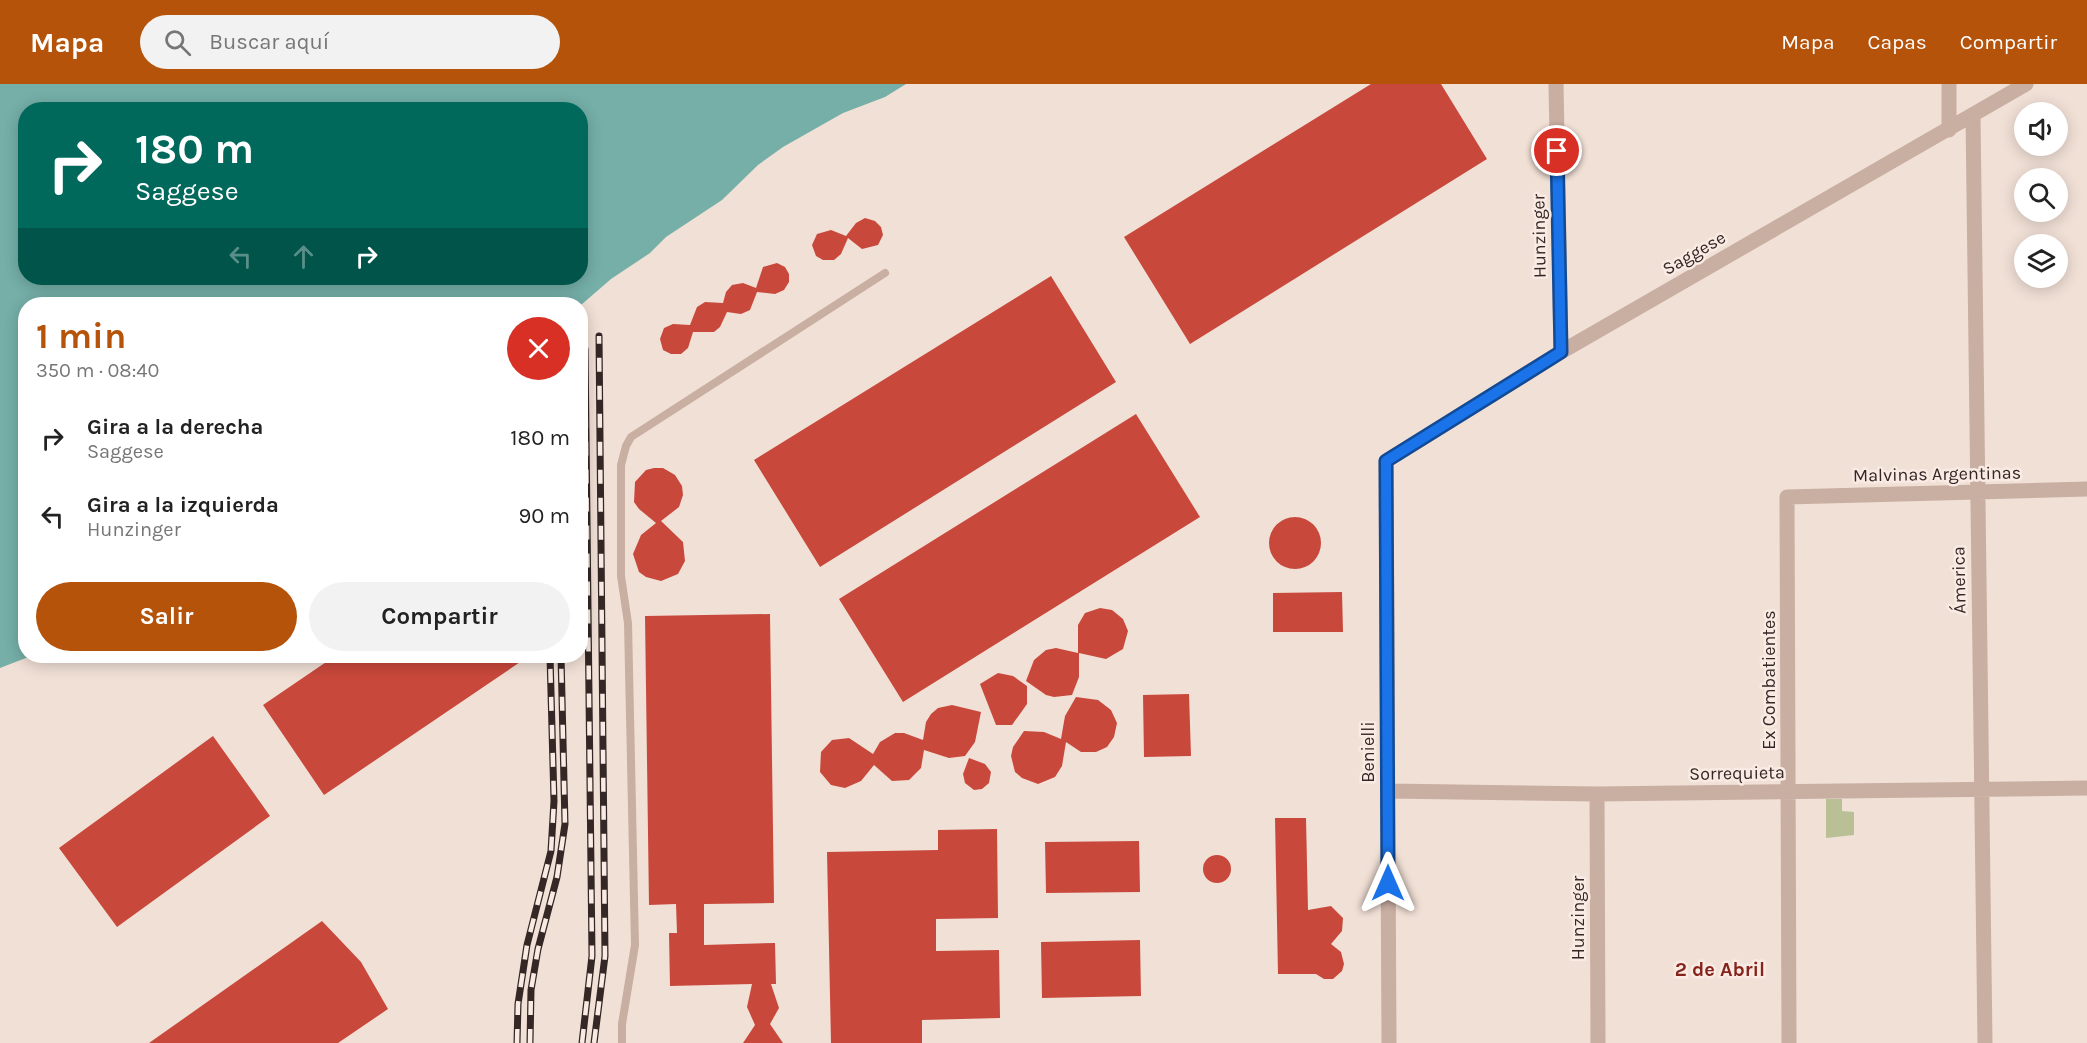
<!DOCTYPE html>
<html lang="es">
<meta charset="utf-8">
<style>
body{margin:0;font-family:Karla,sans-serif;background:#f2f2f2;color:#222;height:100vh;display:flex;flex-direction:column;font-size:22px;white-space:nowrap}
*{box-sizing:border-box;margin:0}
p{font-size:20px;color:#767676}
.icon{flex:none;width:33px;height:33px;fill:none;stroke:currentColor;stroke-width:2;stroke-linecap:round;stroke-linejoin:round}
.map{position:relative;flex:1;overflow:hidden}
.sheet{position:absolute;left:18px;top:213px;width:570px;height:366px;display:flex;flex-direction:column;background:#fff;border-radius:24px;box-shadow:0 3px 15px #0003}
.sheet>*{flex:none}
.top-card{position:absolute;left:18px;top:18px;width:570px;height:183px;border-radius:24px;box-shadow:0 3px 15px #0003;background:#00695c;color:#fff;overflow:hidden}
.fabs{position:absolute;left:2014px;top:18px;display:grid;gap:12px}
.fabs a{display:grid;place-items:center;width:54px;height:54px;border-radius:50%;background:#fff;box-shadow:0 3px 15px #0003;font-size:30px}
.pin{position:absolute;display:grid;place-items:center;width:51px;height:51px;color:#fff;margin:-26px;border:3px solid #fff;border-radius:50%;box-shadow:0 2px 6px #0007}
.me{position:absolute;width:66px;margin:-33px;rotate:0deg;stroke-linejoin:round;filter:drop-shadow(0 0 4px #0008)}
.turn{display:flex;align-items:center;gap:21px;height:126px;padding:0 18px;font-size:27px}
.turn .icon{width:78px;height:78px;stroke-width:2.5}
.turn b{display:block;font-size:42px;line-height:51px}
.lanes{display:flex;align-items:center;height:57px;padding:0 18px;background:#0003;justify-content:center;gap:30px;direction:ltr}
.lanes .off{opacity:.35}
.round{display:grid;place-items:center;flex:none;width:63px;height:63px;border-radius:32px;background:#f2f2f2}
.summary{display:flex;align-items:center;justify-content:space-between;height:102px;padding:0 18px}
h1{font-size:36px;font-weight:700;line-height:45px;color:#b45309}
.primary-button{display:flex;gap:12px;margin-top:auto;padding:12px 18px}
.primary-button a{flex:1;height:69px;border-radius:36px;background:#b45309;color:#fff;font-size:24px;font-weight:700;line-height:69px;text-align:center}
.primary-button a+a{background:#f2f2f2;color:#222}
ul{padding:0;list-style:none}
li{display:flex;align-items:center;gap:18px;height:78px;padding:0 18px}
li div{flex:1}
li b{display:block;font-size:22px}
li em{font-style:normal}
header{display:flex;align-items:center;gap:36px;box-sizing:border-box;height:84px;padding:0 30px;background:#b45309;color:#fff}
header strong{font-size:28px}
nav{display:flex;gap:33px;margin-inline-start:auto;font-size:21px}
.search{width:420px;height:54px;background:#f2f2f2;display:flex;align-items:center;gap:15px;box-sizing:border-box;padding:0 21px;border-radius:33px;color:#767676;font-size:22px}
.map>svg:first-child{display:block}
</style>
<header>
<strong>Mapa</strong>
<div class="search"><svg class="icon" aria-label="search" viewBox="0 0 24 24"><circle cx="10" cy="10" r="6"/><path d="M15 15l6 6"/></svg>Buscar aquí</div>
<nav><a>Mapa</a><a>Capas</a><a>Compartir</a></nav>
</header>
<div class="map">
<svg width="2087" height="959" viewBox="0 0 2087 959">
<rect width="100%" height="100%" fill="#f1e0d6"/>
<path fill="#b9c096" d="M1826,715H1842V727L1854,728V751L1826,754Z"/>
<path fill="#75afa8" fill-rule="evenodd" d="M0,0H906L885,13L843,29L783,63L758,81L722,116L666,153L650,169L611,195L581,221L26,220V572H31L0,584ZM26,26H580V194H26Z"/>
<path fill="#c9483c" d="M1371,0H1441L1487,75L1190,260L1124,153Z
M865,134L875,137L881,143L883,151L878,161L862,165L848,154L841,170L834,176H823L816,172L812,161L817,150L831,146L846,152L856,139Z
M777,179L785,183L789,190V198L784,206L775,210L757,208L750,226L741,230L727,228L720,243L714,248H693L688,264L681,270H671L663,266L660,255L664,244L673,240L690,241L697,223L705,218L723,219L726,208L732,201L743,199L756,204L763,183Z
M1051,192L1116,298L820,483L754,376Z
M1136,330L1200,433L903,618L839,515Z
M654,384H663L675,391L682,402L683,411L679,423L661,437L683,458L685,477L678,490L661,497L646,493L639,488L633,470L641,451L656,439L639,425L634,418L635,398L646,386Z
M1269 459a26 26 0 1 1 52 0a26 26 0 1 1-52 0Z
M1342,508L1343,548H1273V509Z
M1100,524L1112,526L1123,535L1128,547L1123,565L1106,575L1079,569V593L1072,611L1054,613L1046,611L1026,597L1034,576L1046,566L1056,564L1078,569V541L1085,529Z
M770,530L774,819L704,820V861L775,859L776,900H771L779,924L770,940L783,959H743L755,941L747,923L752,900L670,902L669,849H677L676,820L649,821L645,532Z
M335,572H529L324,711L263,621Z
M998,589L1013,592L1027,602V620L1012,641H996L980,600Z
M1189,610L1191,672L1144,673L1143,611Z
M1076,613L1098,616L1111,626L1117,639L1114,653L1107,663L1096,668H1081L1066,658L1062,682L1055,693L1038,700L1022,694L1015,688L1011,672L1013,663L1024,647L1044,648L1061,655L1065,632Z
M952,621L981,628L975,658L965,672L949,674L924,666L921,684L909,696L892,697L874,681L861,697L845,704L831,701L820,688L821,668L832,656L849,654L873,670L880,658L895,649H904L923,656L926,638L931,630L938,624Z
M213,652L270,732L117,843L59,764Z
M969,674L985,680L991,688L989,699L982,705L974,706L965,699L963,690Z
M1275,734H1306L1308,826L1331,822L1343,834L1342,847L1331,860L1341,868L1344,880L1342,887L1333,895H1324L1316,890H1278Z
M997,745L998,834L936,835V867L999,866L1000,934L922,936V959H831L827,768L938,766V746Z
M1139,757L1140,808L1046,809L1045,758Z
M1203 785a14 14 0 1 1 28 0a14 14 0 1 1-28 0Z
M322,837L361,878L388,925L338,959H149Z
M1140,856L1141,912L1042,914L1041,858Z"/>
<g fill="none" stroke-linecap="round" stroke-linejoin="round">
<path stroke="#c9aea2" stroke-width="8" d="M622,959V940L635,861L628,539L621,492V381L626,362L631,353L885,189"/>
<path stroke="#c9aea2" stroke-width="15" d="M1556,0L1561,268
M1949,0V46
M1973,32L1985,959
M1388,707L1597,710L2087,704
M1597,710L1598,959
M1389,959L1386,377L1561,268L2026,0
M1789,959L1787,413L2087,405"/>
<g stroke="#342725" stroke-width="7">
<path id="rail" d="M517,959L518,920L527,861L551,767L554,717L550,572
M530,959L531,906L538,865L557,793L565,740L561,572
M582,959L592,872L585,265
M594,959L605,872L599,252"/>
</g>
<use href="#rail" stroke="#f9ebe3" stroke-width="4.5" stroke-dasharray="14" stroke-linecap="butt"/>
</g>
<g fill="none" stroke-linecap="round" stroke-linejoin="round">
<g stroke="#114b97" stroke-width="15">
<path id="route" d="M1388,799L1386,377L1561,268L1557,67"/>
</g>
<use href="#route" stroke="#1a73e8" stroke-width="10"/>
</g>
<g text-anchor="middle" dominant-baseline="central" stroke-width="5" stroke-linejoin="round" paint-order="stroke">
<g font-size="18" fill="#342725" stroke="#f9ebe3">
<text transform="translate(1539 152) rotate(-91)">Hunzinger</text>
<text transform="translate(1694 169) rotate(-30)">Saggese</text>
<text transform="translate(1937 390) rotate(-1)">Malvinas Argentinas</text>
<text transform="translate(1959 496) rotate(-91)">Ámerica</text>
<text transform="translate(1769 596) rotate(-90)">Ex Combatientes</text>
<text transform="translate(1368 668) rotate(-90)">Benielli</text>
<text transform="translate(1737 689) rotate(-1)">Sorrequieta</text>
<text transform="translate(1578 834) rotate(-90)">Hunzinger</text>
</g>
<g font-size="20" font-weight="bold" fill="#85241c" stroke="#f9ebe3">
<text x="1720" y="885">2 de Abril</text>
</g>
</g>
</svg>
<div class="fabs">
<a><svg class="icon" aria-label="sound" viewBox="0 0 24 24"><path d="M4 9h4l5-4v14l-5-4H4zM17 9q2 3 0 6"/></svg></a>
<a><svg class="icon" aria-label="search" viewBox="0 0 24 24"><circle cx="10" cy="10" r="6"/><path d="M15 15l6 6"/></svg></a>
<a><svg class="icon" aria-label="layers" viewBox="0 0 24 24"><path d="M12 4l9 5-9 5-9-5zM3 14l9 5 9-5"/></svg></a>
</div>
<div class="pin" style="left:1557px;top:67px;background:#d93025"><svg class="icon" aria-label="arrive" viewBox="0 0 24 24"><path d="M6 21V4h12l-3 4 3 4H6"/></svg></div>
<svg class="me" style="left:1388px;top:799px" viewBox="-20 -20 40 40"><path d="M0-17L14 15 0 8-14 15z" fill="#1a73e8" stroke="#fff" stroke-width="4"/></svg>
<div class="top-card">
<div class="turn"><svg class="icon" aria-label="right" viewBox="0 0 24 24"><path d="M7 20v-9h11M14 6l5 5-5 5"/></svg><div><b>180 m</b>Saggese</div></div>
<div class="lanes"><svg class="icon off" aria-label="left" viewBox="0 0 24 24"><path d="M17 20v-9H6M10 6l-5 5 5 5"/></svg><svg class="icon off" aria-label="ahead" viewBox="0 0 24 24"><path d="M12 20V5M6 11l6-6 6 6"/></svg><svg class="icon" aria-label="right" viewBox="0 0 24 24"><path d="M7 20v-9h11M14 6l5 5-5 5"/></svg></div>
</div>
<section class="sheet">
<div class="summary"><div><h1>1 min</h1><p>350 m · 08:40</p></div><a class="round" style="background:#d93025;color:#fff"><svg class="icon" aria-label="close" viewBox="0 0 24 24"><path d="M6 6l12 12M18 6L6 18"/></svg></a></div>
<ul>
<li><svg class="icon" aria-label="right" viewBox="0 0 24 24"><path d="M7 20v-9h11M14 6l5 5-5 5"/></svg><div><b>Gira a la derecha</b><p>Saggese</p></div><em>180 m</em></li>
<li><svg class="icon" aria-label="left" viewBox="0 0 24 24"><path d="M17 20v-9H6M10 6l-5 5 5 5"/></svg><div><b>Gira a la izquierda</b><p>Hunzinger</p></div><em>90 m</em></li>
</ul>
<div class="primary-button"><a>Salir</a><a>Compartir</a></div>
</section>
</div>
